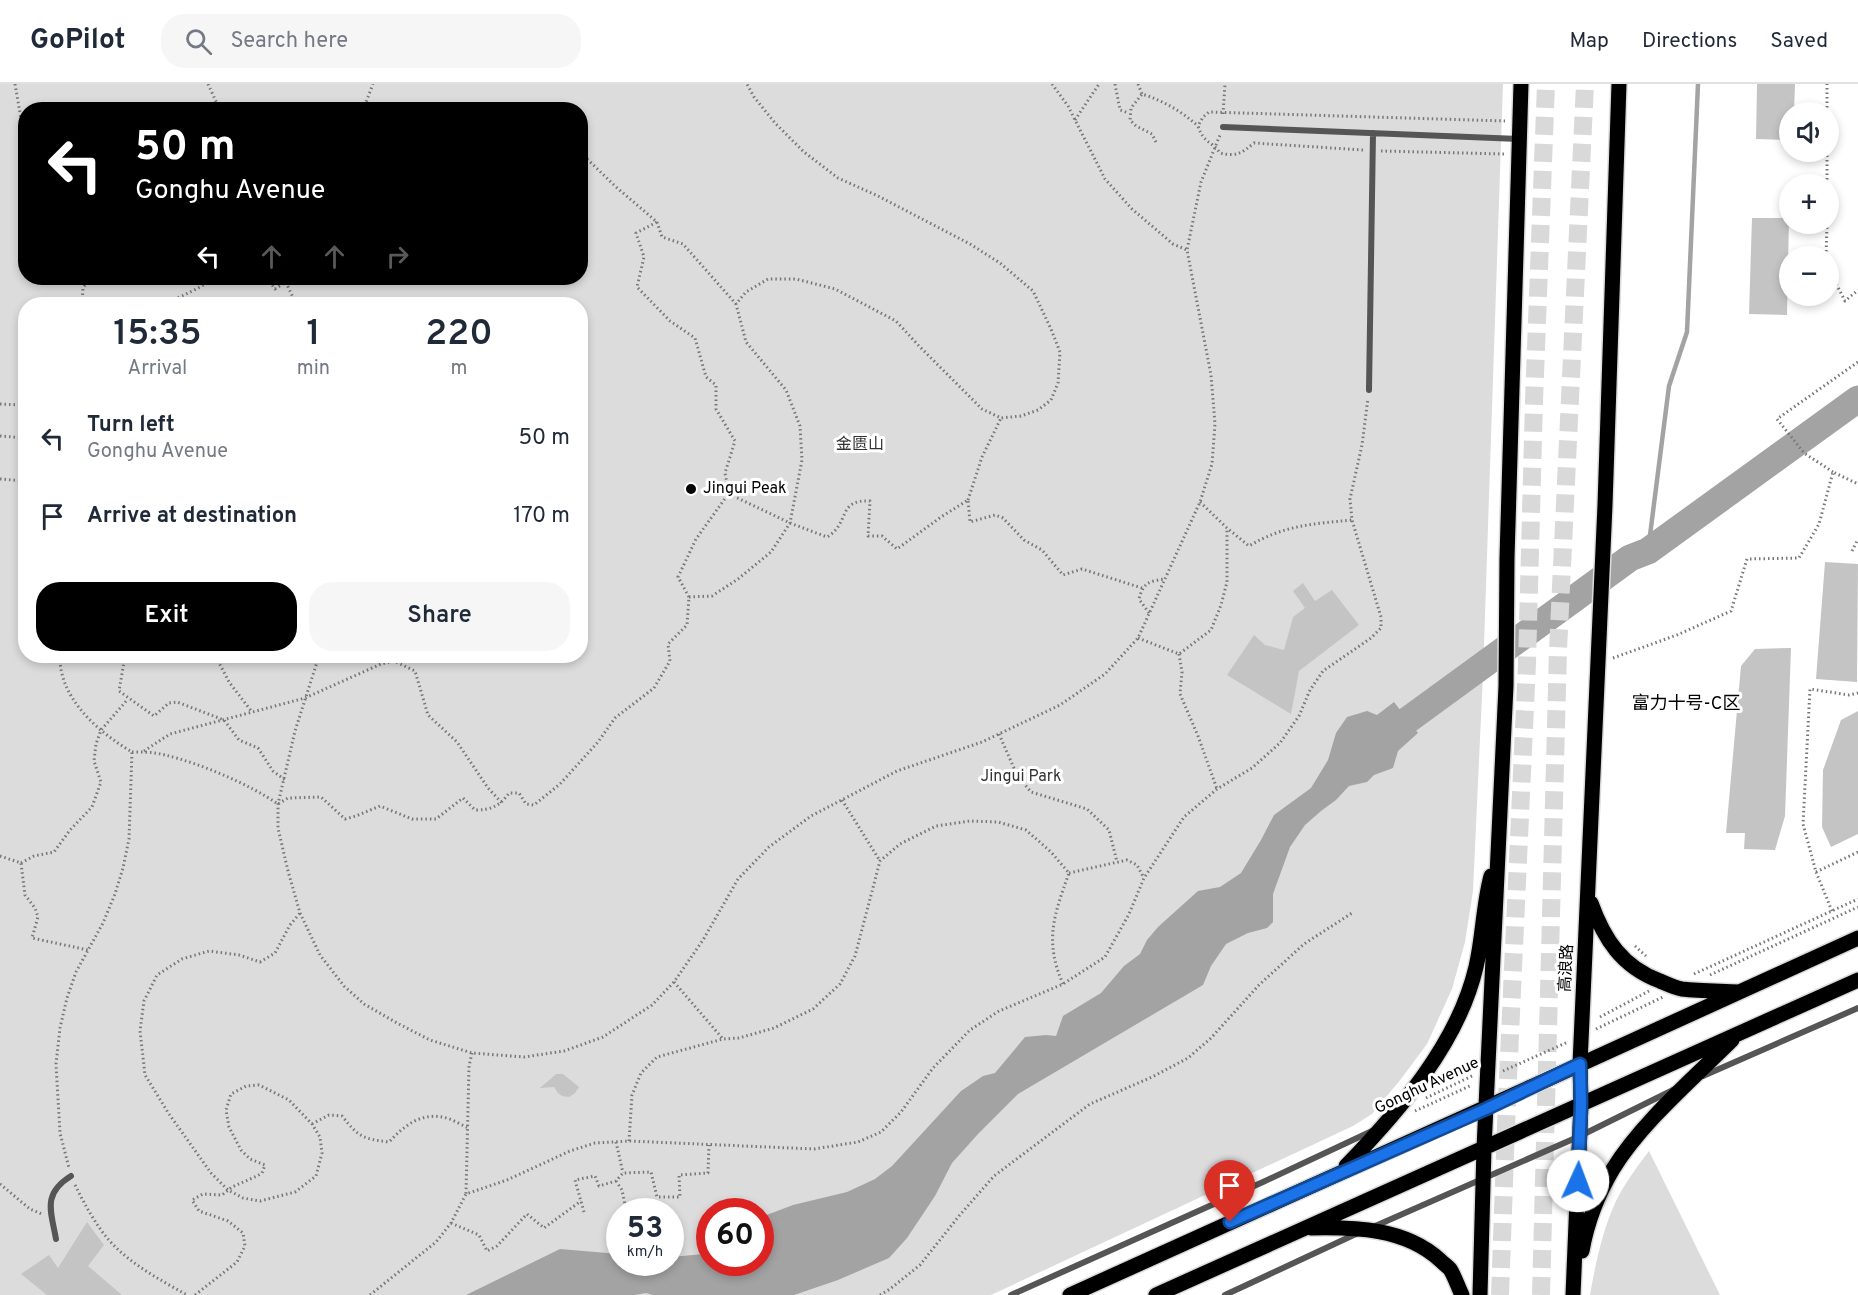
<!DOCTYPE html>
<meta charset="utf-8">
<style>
body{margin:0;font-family:Overpass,"Noto Sans SC",sans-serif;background:#f6f6f7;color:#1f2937;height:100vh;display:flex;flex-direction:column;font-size:22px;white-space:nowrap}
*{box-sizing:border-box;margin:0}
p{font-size:20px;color:#747a83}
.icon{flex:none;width:33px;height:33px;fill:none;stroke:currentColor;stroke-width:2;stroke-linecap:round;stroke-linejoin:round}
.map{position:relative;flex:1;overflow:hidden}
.sheet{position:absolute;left:18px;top:213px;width:570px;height:366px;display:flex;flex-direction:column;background:#fff;border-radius:24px;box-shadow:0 3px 9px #0003}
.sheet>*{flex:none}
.guide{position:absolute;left:18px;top:18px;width:570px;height:183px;border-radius:24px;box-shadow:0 3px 9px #0003;background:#000;color:#fff;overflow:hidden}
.fabs{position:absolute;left:1779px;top:18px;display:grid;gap:12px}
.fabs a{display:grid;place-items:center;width:60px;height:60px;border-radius:50%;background:#fff;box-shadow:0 3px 9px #0003;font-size:30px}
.speed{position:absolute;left:606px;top:1114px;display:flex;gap:12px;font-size:30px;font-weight:700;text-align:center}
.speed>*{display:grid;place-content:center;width:78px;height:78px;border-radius:50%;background:#fff;box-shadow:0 3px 9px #0003;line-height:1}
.speed small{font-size:15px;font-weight:400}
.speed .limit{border:9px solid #d22;background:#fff;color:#111}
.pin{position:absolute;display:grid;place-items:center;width:51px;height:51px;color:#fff;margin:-62px -26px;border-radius:50% 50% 50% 0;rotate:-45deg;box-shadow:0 0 6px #0007}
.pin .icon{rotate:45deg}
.me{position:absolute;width:66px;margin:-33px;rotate:2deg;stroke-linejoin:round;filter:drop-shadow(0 0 4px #0008)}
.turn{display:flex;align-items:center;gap:21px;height:126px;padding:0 18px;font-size:27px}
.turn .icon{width:78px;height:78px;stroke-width:2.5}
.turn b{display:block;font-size:42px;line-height:51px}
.lanes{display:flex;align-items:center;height:57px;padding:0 18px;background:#0003;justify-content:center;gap:30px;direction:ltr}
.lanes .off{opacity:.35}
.eta{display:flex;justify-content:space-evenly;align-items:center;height:102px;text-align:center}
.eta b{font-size:36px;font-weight:600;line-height:42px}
.primary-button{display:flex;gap:12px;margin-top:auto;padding:12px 18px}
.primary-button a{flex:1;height:69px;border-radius:24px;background:#000;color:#fff;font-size:24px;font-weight:600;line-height:69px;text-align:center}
.primary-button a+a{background:#f6f6f7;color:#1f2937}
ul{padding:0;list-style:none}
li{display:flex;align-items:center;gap:18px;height:78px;padding:0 18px}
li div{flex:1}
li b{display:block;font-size:22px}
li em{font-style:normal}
header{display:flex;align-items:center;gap:36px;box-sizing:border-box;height:84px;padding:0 30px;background:#fff;border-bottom:2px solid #e0e1e3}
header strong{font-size:28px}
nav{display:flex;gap:33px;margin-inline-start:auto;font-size:21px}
.search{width:420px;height:54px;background:#f6f6f7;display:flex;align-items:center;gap:15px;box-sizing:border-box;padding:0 21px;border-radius:24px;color:#747a83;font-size:22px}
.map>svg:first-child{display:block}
</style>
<header>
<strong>GoPilot</strong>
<div class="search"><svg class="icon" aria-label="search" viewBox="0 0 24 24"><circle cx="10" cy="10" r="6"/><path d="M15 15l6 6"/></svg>Search here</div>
<nav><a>Map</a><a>Directions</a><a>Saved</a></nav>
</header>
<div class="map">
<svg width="1858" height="1211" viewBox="0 0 1858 1211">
<rect width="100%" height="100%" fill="#fff"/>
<path fill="#dcdcdc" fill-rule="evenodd" d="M0,0H1503L1483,590L1473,807L1465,858L1452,905L1427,960L1401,995L1372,1030L1353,1042L991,1211H0ZM26,26H580V194H26ZM26,220H580V572H26ZM620,1128H670V1179H620ZM710,1128H760V1179H710Z
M1649,1067L1720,1211H1590C1595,1182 1603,1144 1616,1117C1625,1099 1637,1083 1649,1067Z"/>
<path fill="#a3a3a3" d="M1394,618L1418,649L1398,667L1393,684L1374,691L1367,698L1349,702L1336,716L1321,727L1305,741L1290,763L1273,810V838L1267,844L1248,849L1226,860L1211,882L1203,901L1018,1010L978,1050L952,1079L935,1112L907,1154L889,1174L838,1196L794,1211H653L646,1209L635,1211H466L560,1165L619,1170L620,1179H670L671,1173L704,1170L709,1166L710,1179H760L761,1133L793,1121L847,1108L875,1095L892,1082L961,1007L983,992L995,989L1025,953L1046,951L1056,952L1063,932L1101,909L1124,882L1140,870L1147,856L1158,843L1198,807L1220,803L1241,789L1261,756L1274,731L1311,704L1328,676L1336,649L1347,633L1367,627L1377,631Z"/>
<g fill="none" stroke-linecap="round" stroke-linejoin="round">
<path stroke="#a3a3a3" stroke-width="4.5" d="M1648,467L1669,302L1687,248L1698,0"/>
<path stroke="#a3a3a3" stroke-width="27" d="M1379,657L1630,474L1648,467L1858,315"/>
</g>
<path fill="#c4c4c4" d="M1757,0H1795L1794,28H1790V56L1756,55Z
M1752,134H1789L1787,231L1749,230Z
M1825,478L1858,480L1857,598L1816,595Z
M1303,499L1315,517L1332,506L1359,541L1299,587L1291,630L1227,591L1254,551L1265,561L1284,566L1293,533L1305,524L1293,507Z
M1791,564L1785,732L1775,766L1744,765L1745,749H1726L1741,582L1755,565Z
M1858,627V750L1831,763L1822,743L1823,686L1841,636Z
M556,990H563L579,1003L575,1009L569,1013L562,1012L558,1009L554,1003L540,1004Z
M87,1138L104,1161L88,1182L122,1211H47L21,1190L49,1171L58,1184Z"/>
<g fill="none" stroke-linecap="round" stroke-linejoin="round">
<path stroke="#d9d9d9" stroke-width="18" stroke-dasharray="18 9" stroke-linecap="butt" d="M1500,1211L1507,1016L1527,579L1534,317L1546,0
M1541,1211L1558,566L1585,0"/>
<g stroke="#dbdbdb" stroke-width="18">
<path id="primary" d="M1591,819C1604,855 1622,883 1660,897C1667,900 1675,904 1682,905C1701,907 1720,907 1739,908
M1346,1082C1399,1027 1458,960 1476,883C1483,853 1483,822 1491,792
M1311,1144C1355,1143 1405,1144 1440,1176C1443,1179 1447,1182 1450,1185C1455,1193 1458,1203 1462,1211
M1582,1167C1587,1139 1598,1110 1613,1085C1641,1039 1694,994 1732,956
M1070,1211C1333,1091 1596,975 1858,854
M1156,1211L1858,896
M1480,1211L1484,1064L1506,602L1507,474L1521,0
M1573,1211L1581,1020L1580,980L1605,421L1619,0"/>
</g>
<path stroke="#777" stroke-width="3" stroke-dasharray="1.5 3" stroke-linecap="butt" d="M15,0L26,64
M208,0L220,26
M1052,0L1068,22L1105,95L1132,125L1173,160L1187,166
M1115,0L1120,26L1129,29
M1138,0L1142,10
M363,26L373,0
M1827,28V0
M1223,30L1225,0
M1075,36L1099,0
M1156,58L1152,50L1136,42L1130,36L1131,24L1142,10C1164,17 1181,27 1198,42
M1363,66L1254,59C1242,69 1236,73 1220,69C1211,56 1204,60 1198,42L1203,33L1209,28L1505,37
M1381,67L1504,70
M1827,100V68
M657,138L662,153L683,160L736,220
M1826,172L1827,140
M1828,184L1845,217L1858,206
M242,194L251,199L263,194
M267,194L275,205L286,198L298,194
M284,194L296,220
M82,220L83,204L90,194
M166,220C182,211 200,205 214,194
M0,320L22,321L26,313
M0,352L26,354
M1833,388L1804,369L1777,335L1858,278
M0,395L26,397
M729,410L790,439L827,453C850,440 837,415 870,417L868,452H882L897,465L941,433L968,416L970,438L995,431L1003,434L1024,456L1042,466L1063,491L1082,485L1142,504
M968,416L982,373L1001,334
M1200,418L1227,444L1249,462C1284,441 1313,440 1352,436
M1852,467L1858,455
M689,513L712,512L738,495L771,468L790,439L802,376L800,342L786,306L746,258L736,220L746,208L768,195H796L835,205L896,237L920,263L982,325L1001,334L1021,332L1038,326L1051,316L1058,299L1060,268L1051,245L1033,207L1000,179L970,160L878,112L838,94L804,68L775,39L754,13L747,0
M1149,529L1139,515C1143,499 1149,497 1165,495
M1138,554L1179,570L1211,546L1221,521L1227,498V444
M1179,570L1182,588L1180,610L1198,652L1217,705
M60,572C59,614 98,648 132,668L129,755L123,784L115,810L103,839L76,888L67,914L60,944L56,980L60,1049L69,1084
M122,572L124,578L119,607L154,632L169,619L177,618L224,636L239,656L258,664L273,687L285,696
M217,572V575L229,598L252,628
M319,572L295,647L278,720V744L288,787L300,829L320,871L344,902L364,920L397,939L430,956L472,969L524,973L564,967L603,953L652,921L674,898L703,856L738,795L769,763L811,732L897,687L982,658L1060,621L1105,590L1138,554L1200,418L1212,380L1215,340L1211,291L1187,166L1201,98L1220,51
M1613,574L1677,551L1731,527L1747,475L1799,474L1819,440L1833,388L1858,400
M999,650L1017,691L1031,708L1087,725L1109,746L1117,778
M144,667L170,650L305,614L381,580L394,577L415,587L428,631L457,658L488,704L502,719
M132,668C143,668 154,668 165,671C199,679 249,700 278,720L288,714L321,713L345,735L356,732L380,722L412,735H436L463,714L475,726C491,726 500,722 509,709H519L526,720L534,721L560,700L598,658L615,634L654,604L670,577L668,560L687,541L689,513L678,493L696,455L729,409L725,389L735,357L716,325V301L706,293L695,254L670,237L637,203L644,173L636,149L657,138L616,103L580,68
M842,716L880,777
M0,772L21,779L25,811L35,824L38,833L32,854L88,866
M21,779L34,772L54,768L70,746L92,723L101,698L94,677L96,660L101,646L128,615
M1816,788L1858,768
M1069,789L1127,776L1137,781L1144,794
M1832,827L1816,788L1803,740L1810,605L1849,611L1858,609
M1635,862L1646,872
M1694,890L1858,815
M1710,891L1858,823
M674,898L723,955
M1600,933L1649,907
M1596,945L1663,913
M472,969L469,982L466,1110L507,1096L570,1067L595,1059L629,1057L814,1065L858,1058L881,1048L901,1028L933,984L970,946L999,927L1063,900L1105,873L1129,830L1144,794L1184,733L1217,705L1252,684L1280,659L1299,632L1310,606L1323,587L1371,554L1381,544V533L1352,436L1350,415L1362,361L1368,314
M1503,987L1568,958
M1426,1014L1474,991
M1415,1027L1472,1001
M312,1040L329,1031L342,1032C358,1052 362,1055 389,1058C403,1043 419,1029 442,1033C450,1034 460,1040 468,1044
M629,1057L632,1011L641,989L657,973L723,955L739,954L774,944L813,925L840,900L855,872L880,777L900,760L936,742L970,737L998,738L1026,746L1051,768L1069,789C1054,831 1044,857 1063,900
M616,1058L623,1089
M616,1097L622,1106L625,1121
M0,1100L30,1125L42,1130
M75,1101C83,1117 91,1132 101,1146C122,1176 157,1194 187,1211
M584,1128L575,1096L595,1092L599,1102L616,1097L623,1089L651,1088L657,1113H680L679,1091L708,1089L709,1061
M451,1139L479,1151L487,1167L497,1162L527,1130L544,1144L581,1117
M195,1211L237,1178L245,1162L243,1149L228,1137L199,1127L192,1116L203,1110L222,1111L232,1103L257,1092L262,1089L265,1081L250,1075L241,1066L229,1043L226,1026L231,1010L246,1002L259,1001L289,1016L312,1040L320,1053L322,1069L316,1092L295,1108L260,1117L243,1114L228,1106L211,1089L169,1030L145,991L140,947L144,917L157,891L182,875L209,867L239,871L260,878L275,869L290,841L300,829
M370,1211L436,1158L451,1139L466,1110
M880,1211L890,1205L920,1181L959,1132L994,1092L1090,1020L1152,993L1188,974L1211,954L1259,901L1304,860L1352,829"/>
<path stroke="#555" stroke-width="6" d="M1223,43L1519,55
M1369,306L1373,49
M1703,992L1858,924
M1373,1143L1580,1052L1675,1005
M56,1155C51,1127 42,1110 71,1092
M1011,1211L1263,1098L1372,1047
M1225,1211L1358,1149"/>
<use href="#primary" stroke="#000" stroke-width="15"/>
</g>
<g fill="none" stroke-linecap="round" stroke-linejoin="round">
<g stroke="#114b97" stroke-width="15">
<path id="route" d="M1230,1138L1486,1025L1580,980L1581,1020L1578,1097"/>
</g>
<use href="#route" stroke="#1a73e8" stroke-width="10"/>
</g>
<circle fill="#000" stroke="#fff" stroke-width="2" cx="691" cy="405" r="6"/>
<g text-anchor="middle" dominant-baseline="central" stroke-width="6" stroke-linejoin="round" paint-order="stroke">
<g font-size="16" fill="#333" stroke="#fff">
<text x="860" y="361">金匮山</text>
<text x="1021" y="693">Jingui Park</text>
</g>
<g font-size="16" fill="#000" stroke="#fff" text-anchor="start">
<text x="703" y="405">Jingui Peak</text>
</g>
<g font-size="16" fill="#000" stroke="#fff">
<text transform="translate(1567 884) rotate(-87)">高浪路</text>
<text transform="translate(1427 1002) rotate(-25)">Gonghu Avenue</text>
</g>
<g font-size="18" fill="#000" stroke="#fff">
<text x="1686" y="620">富力十号-C区</text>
</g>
</g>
</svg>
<div class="fabs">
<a><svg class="icon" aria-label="sound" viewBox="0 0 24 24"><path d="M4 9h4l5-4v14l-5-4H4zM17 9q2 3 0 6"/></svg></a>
<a>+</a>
<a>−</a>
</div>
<div class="speed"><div>53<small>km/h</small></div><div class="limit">60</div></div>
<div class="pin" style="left:1230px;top:1138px;background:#d93025"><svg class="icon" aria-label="arrive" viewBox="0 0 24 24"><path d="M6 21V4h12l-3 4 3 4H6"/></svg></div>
<svg class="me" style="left:1578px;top:1097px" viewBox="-20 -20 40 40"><circle r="19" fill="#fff"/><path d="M0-13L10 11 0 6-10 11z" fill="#1a73e8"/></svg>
<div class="guide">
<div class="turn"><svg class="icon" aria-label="left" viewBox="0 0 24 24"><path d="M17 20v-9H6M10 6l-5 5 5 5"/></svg><div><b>50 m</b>Gonghu Avenue</div></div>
<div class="lanes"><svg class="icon" aria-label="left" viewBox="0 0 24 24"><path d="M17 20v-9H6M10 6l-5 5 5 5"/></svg><svg class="icon off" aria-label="ahead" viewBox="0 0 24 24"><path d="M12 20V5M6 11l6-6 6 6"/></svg><svg class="icon off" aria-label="ahead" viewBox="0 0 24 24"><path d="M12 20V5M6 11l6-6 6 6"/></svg><svg class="icon off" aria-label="right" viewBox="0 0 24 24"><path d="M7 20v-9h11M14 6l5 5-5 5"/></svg></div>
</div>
<section class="sheet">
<div class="eta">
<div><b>15:35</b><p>Arrival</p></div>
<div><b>1</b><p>min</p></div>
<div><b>220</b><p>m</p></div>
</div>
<ul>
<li><svg class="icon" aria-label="left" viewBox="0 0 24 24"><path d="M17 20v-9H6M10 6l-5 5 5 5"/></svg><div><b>Turn left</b><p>Gonghu Avenue</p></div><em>50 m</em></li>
<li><svg class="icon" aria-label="arrive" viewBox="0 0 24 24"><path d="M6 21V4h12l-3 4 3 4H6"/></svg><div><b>Arrive at destination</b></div><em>170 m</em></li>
</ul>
<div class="primary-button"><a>Exit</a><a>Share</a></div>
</section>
</div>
